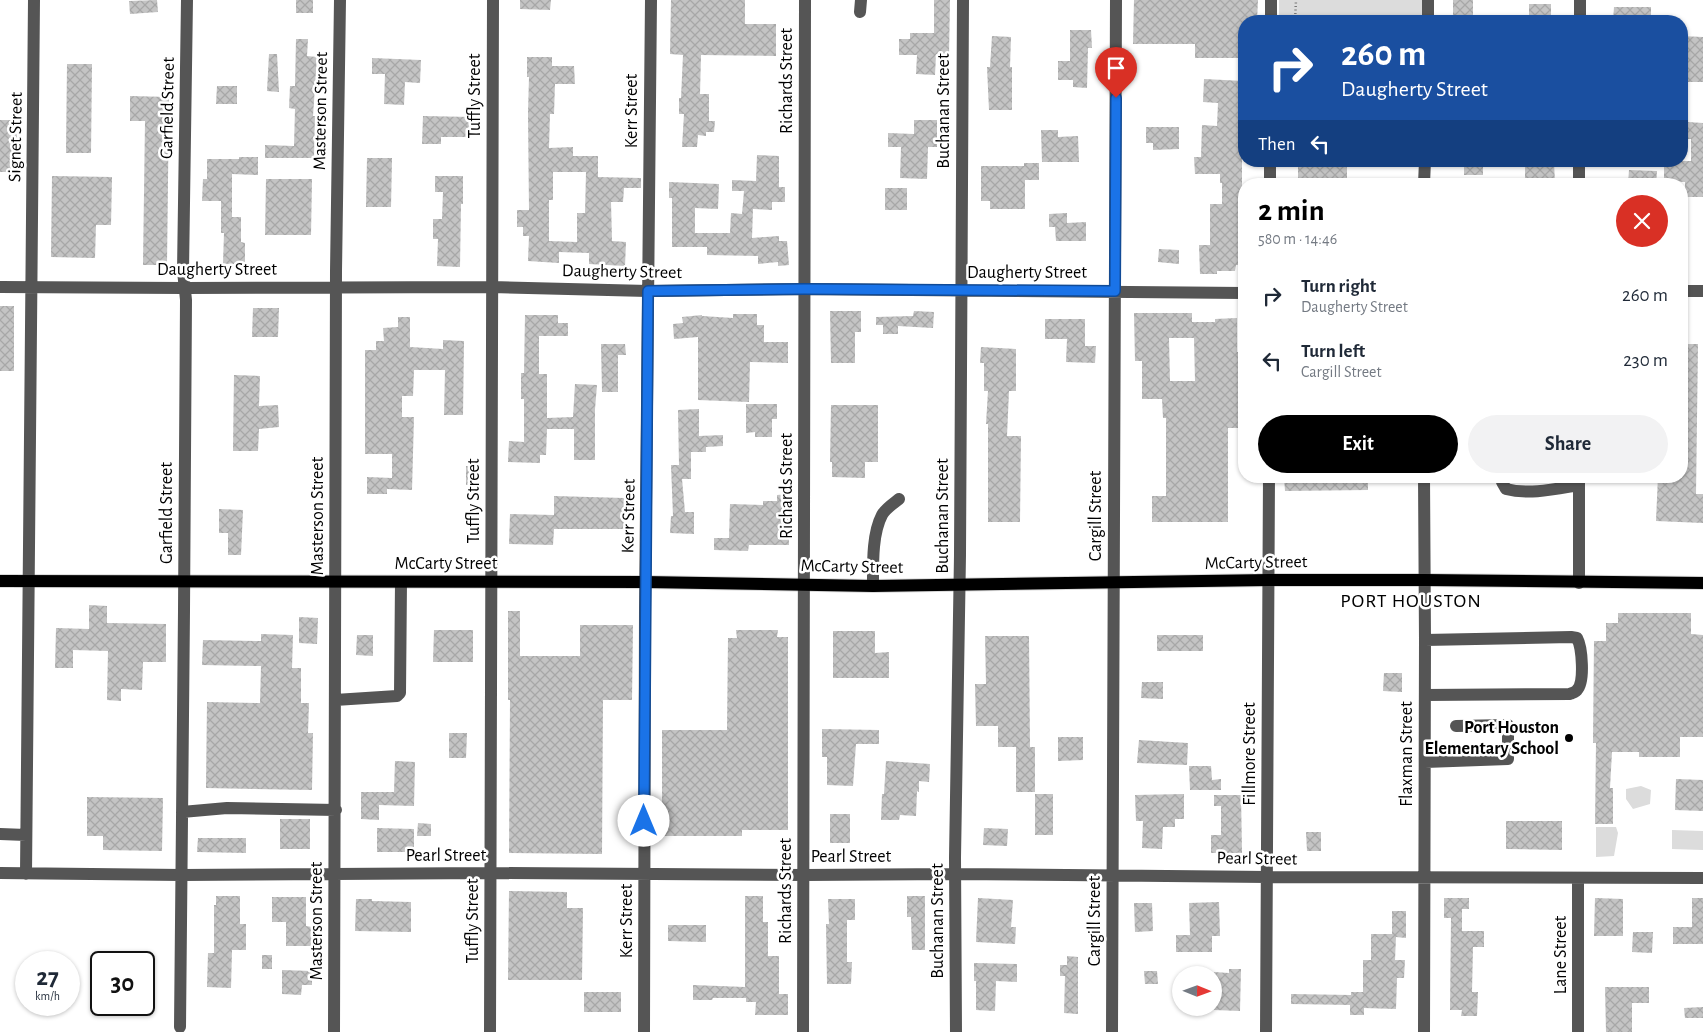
<!DOCTYPE html>
<meta charset="utf-8">
<style>
body{margin:0;font-family:"Alegreya Sans",sans-serif;background:#f2f2f3;color:#1f2937;height:100vh;display:flex;flex-direction:column;font-size:19px;white-space:nowrap}
*{box-sizing:border-box;margin:0}
p{font-size:16px;color:#747a83}
.icon{flex:none;width:28px;height:28px;fill:none;stroke:currentColor;stroke-width:2;stroke-linecap:round;stroke-linejoin:round}
.map{position:relative;flex:1;overflow:hidden}
.details{position:absolute;left:1238px;top:178px;width:450px;height:305px;display:flex;flex-direction:column;background:#fff;border-radius:20px;box-shadow:0 1px 4px #0004}
.details>*{flex:none}
.guide{position:absolute;left:1238px;top:15px;width:450px;height:152px;border-radius:20px;box-shadow:0 1px 4px #0004;background:#1a4fa0;color:#fff;overflow:hidden}
.needle{width:32px;rotate:91deg}
.controls{position:absolute;left:1172px;top:966px;display:grid;gap:10px}
.controls a{display:grid;place-items:center;width:50px;height:50px;border-radius:50%;background:#fff;box-shadow:0 1px 4px #0004;font-size:25px}
.speed{position:absolute;left:15px;top:951px;display:flex;gap:10px;font-size:25px;font-weight:700;text-align:center}
.speed>*{display:grid;place-content:center;width:65px;height:65px;border-radius:50%;background:#fff;box-shadow:0 1px 4px #0004;line-height:1}
.speed small{font-size:12px;font-weight:400}
.speed .limit{border:2px solid #111;border-radius:8px;background:#fff;color:#111}
.pin{position:absolute;display:grid;place-items:center;width:42px;height:42px;color:#fff;margin:-51px -21px;border-radius:50% 50% 50% 0;rotate:-45deg;box-shadow:0 0 5px #0007}
.pin .icon{rotate:45deg}
.me{position:absolute;width:55px;margin:-28px;rotate:0deg;stroke-linejoin:round;filter:drop-shadow(0 0 4px #0008)}
.turn{display:flex;align-items:center;gap:18px;height:105px;padding:0 20px;font-size:22px}
.turn .icon{width:65px;height:65px;stroke-width:2.5}
.turn b{display:block;font-size:35px;line-height:42px}
.then{display:flex;align-items:center;height:48px;padding:0 20px;background:#0003;gap:10px;font-size:19px}
.round{display:grid;place-items:center;flex:none;width:52px;height:52px;border-radius:26px;background:#f2f2f3}
.headline{display:flex;align-items:center;justify-content:space-between;height:85px;padding:0 20px}
h1{font-size:30px;font-weight:700;line-height:38px;color:#000}
.cta{display:flex;gap:10px;margin-top:auto;padding:10px 20px}
.cta a{flex:1;height:58px;border-radius:30px;background:#000;color:#fff;font-size:20px;font-weight:700;line-height:58px;text-align:center}
.cta a+a{background:#f2f2f3;color:#1f2937}
ul{padding:0;list-style:none}
li{display:flex;align-items:center;gap:15px;height:65px;padding:0 20px}
li div{flex:1}
li b{display:block;font-size:19px}
li em{font-style:normal}
.map>svg:first-child{display:block}
</style>
<div class="map">
<svg width="1703" height="1032" viewBox="0 0 1703 1032">
<defs>
<pattern id="building-cross-hatch" width="8" height="8" patternUnits="userSpaceOnUse" patternTransform="scale(1.25)"><rect width="8" height="8" fill="#c4c4c4"/><path d="M0 0l8 8M0 8l8-8" fill="none" stroke="#a7a7a7"/></pattern>
</defs>
<rect width="100%" height="100%" fill="#fff"/>
<path fill="#dcdcdc" d="M1279,0H1422V21H1279Z
M1641,786L1651,790L1650,804L1633,809L1626,799V789Z
M1596,827H1616L1618,833L1614,856L1596,857Z
M1672,830L1703,831V850L1672,849Z"/>
<path fill="url(#building-cross-hatch)" fill-rule="evenodd" d="M157,0L158,12L130,14L129,1Z
M296,0H313V13H296Z
M520,0H551L550,10L520,9Z
M671,0H745V24H776V56L701,55L700,94H709V121H715L714,132H706V136L698,135L697,147H682L684,114H679V98H681L683,55L670,54Z
M934,0H950L949,56L936,55L935,75L916,74L917,55H899V39H910V33H934Z
M1134,0H1258L1257,21H1244V58H1195V44H1133Z
M1453,0H1473V17H1453Z
M1529,4H1551V19H1529Z
M1614,7H1651V21H1613Z
M1070,30H1091L1092,48H1088L1087,88L1073,87V80H1058V61H1070Z
M992,36L1011,37L1010,67H1012V110H989L987,67H990Z
M1681,36L1703,37V82H1687V77H1681Z
M296,39H308L307,56L317,57L313,116H315L314,158H265V145L294,146L295,109L289,108L290,86H295Z
M269,54H277L279,92L267,91Z
M527,57H552V66H574L575,84H555L554,114H550L549,148L573,147V156H598V177L641,178V188H624L623,202H611L612,241L626,242L625,266L589,264V253L559,252V263L528,261L529,236H523V227H517V210H529L528,113L529,77H527ZM553,172H586L585,213H577V242L549,241V200H553Z
M372,58L421,60L420,83L405,82L404,105L384,104L385,74H372Z
M67,64H92L91,153H66Z
M1204,79L1244,81V140L1243,152H1242V191H1244L1242,244H1244V265H1236L1235,271H1217V274H1200L1199,245H1210V204H1222V183H1220V174H1195L1194,157H1201L1202,125L1217,126L1218,103L1203,102Z
M217,86H237V104H216Z
M130,96L169,97L167,265H143L145,121H130Z
M423,116L472,117L471,137H441V144H422Z
M0,120H17L16,172H0Z
M914,120H937V147H928L927,179L900,178L901,147H888V133L914,134Z
M1688,122L1703,123V197H1685V182L1664,181V161H1691V139H1687Z
M1146,127H1179V149L1153,150V143H1146Z
M1041,130H1058V137L1078,136L1079,162H1042Z
M757,155L779,156V187H785V202H772V210L753,209L752,238L779,236V241H787L789,265L778,266V262L758,264V256L707,255V247H672V198H669V182L719,184L718,209L695,208V233H730L731,213L742,214L744,191H732V180L756,181Z
M239,157H258V175L232,174V217H241V242L245,243V264H223L224,233H221V201H202L203,179H207V159H239Z
M367,158H392L391,207H366Z
M1298,161H1347V180H1298Z
M1464,161H1483V175H1464Z
M1525,161H1554L1555,184H1525Z
M1024,163H1039V180H1025V209H990V201H981V166H1024Z
M1629,170L1657,171L1656,184H1628Z
M52,176L112,177L111,225H96L95,258L51,257Z
M435,176H463V204H461L460,267L437,266L438,239H433V219H442L443,192H435Z
M266,179H312L311,235H265Z
M885,188H907V210H885Z
M1067,213V223L1086,222V241H1056L1055,227H1049V214Z
M1159,249L1179,250V264L1158,262Z
M0,306H14V371H0Z
M253,308H279L278,337H252Z
M830,311H861V332H855V363H831Z
M914,311L934,312L933,328L898,326V334H883V325H876V317L913,316Z
M1134,313H1192V322H1215V319L1237,318V352H1244V363H1239V404H1241L1240,428H1228V522H1152V496H1166V418H1163L1162,399H1142V361H1135ZM1169,338H1194L1195,381H1170Z
M733,314H757V325H764V342H788V363L750,362L749,402L698,400V337L674,339L673,324L683,323L682,317L702,315V316L733,318Z
M525,315H558V323H568V336H539V374H547V418L573,417L575,384L597,385L595,409V460H574V429H547L546,455H540V463L508,462L509,441L524,442V399H521V373H524Z
M398,317H410V347L443,349V340L464,341L463,415H444L445,370H414L413,396H402V417H414L412,490L387,489V494H367V477L392,478V454H365V350H376V341H384L383,328L398,327Z
M1045,319H1085V346H1096L1095,363L1066,362L1067,339H1045Z
M601,344H625L626,355H618V392H602Z
M1681,344H1698L1696,494H1703V523L1656,521L1658,476H1681Z
M981,347L1016,349V391H1009L1007,436H1021L1020,522H988V424H986L988,391H984V363H980Z
M234,375L260,376L259,406L278,405L279,427L259,429L258,451H233Z
M746,404H777V419H772V437H755V432L746,433Z
M831,405H878V462H865V478L832,477V462H830Z
M699,409V436L723,435V446L706,447V452H691V479H682L685,512H694V534L670,533L671,516H673L671,465H679L678,410Z
M466,466H478L477,485H466Z
M1284,476H1368V490L1285,491Z
M788,494L789,545H749L748,551L714,550V538H729L730,504L763,505V501H777V495Z
M554,496L624,498V529H554L553,545L509,544L510,514L554,515Z
M219,509L243,510L241,555H228V533H219Z
M89,605L107,606V623L166,624V662H143L142,690L121,689V701L107,700L108,651L73,650V668H55L56,628L89,629Z
M508,611H520V656H580V625H633L632,700H603L602,854L509,853L510,700H508Z
M1618,613H1691V634L1703,635V737H1680V757H1639V752H1612L1610,788H1613V824H1595L1596,743H1593L1594,641H1606V623H1618Z
M299,617L318,618L317,644L299,643Z
M434,630H473V662H433Z
M736,630H778L777,637H788V830H742V836H662V730H727L728,638H737Z
M833,631H875V653L889,652V678H833Z
M261,634L293,635L292,668H301V703H309L308,733H313L312,790L206,788L207,702L260,703L261,666L202,665L203,640L261,641Z
M357,635H373V656L356,655Z
M1157,635H1203V651H1157Z
M985,636H1029L1030,747H1035V792H1016V747H998V726H976L975,684H986Z
M1384,673H1402V692L1383,691Z
M1142,682H1163V699L1141,698Z
M822,729L879,730V744H856L853,786L827,785V757H822Z
M449,733H467L466,758H449Z
M1058,737H1083V760L1058,761Z
M1139,740L1188,743L1187,765L1137,763Z
M395,761L415,762L414,806L379,805V820L361,819V792H394Z
M886,761L930,764L929,782L919,781V792L917,791L916,816L900,815L899,820H881L882,794H884Z
M1189,766H1211L1212,780L1221,779V790H1190Z
M1676,779L1703,780V811L1675,810Z
M1035,794H1053V835H1035Z
M1184,794V819H1175V827H1163L1162,849L1142,848L1143,821H1136L1135,795Z
M1214,795H1241L1242,853H1211V835H1221V806H1214Z
M87,797L163,798L162,851L103,850V836H87Z
M830,814H850V843H830Z
M280,819H310V849H280Z
M1506,821H1562V850L1506,849Z
M418,823L431,824V836H417Z
M377,828L414,829V852H377Z
M984,828L1008,829L1007,846L983,845Z
M1306,832H1321V851H1307Z
M198,838H246V853L197,852Z
M509,891L567,892V908H583L582,980H508Z
M216,896H240V924H246V950H232L231,988L207,987L208,953H214V905H216Z
M745,896H763V922H768V956H779V994H788V1015H755L756,1002H746V998H713L712,1000H693V985L745,987Z
M907,896H925V950H912L911,917H907Z
M272,897H306V926L312,927V946H286V922H272Z
M978,898L1013,900L1011,927H1016L1015,944L976,942Z
M1444,898H1469V909H1462V931H1484V947H1473L1472,992H1478L1477,1016H1461L1462,1010H1450L1451,918H1444Z
M1595,898L1623,899V936H1594Z
M1692,898H1703V944H1673V927H1692Z
M356,899H372V901L411,902V932L355,931Z
M828,899H855V920H847V962H852L851,984H827L826,924H829Z
M1219,902L1220,936H1212V952H1176V935H1190L1189,903Z
M1134,903H1152L1153,931L1135,932Z
M1392,911H1406V938L1396,937L1395,960H1405L1404,978H1397L1396,1009L1364,1008V1015H1350V1005L1291,1004V994L1351,995V992H1363V960H1371V934H1392Z
M668,925H706V942L668,941Z
M1633,932H1653L1652,953L1632,952Z
M262,955H272V969H262Z
M1067,956L1078,957V1014L1064,1013L1065,976H1060V965H1067Z
M974,963L1017,964V982L996,981L995,1011L976,1010V981H974Z
M1229,969H1241L1240,1011L1214,1010V972L1229,973Z
M282,970L312,971V985H302L301,995L282,994Z
M1144,971H1157L1158,984H1145Z
M1605,987H1649V1003H1632V1032H1606Z
M584,992H621V1012H584Z
M1703,1007V1018H1685L1684,1008Z"/>
<g fill="none" stroke-linecap="round" stroke-linejoin="round">
<g stroke="#dbdbdb" stroke-width="14">
<path id="major" d="M0,581L645,582L873,586L1269,580H1425L1703,583"/>
</g>
<path stroke="#777" stroke-width="2.5" stroke-dasharray="1 2.5" stroke-linecap="butt" d="M1295,21L1296,0"/>
<path stroke="#555" stroke-width="12" d="M860,12L861,0
M1271,21V0
M1428,21V0
M1580,21V0
M1270,184V161
M1424,184L1425,161
M1579,184V161
M0,287L184,288L492,287L648,291L804,289L1244,293
M1681,291H1703
M1424,476L1425,640L1424,1032
M1502,476V482L1506,489C1529,495 1555,489 1579,485
M1579,476V583
M873,586C873,564 872,534 882,515C885,509 894,503 899,499
M1425,695L1570,694C1572,693 1576,692 1577,690C1585,682 1582,647 1577,638L1571,637L1425,640
M335,700L397,696L400,693L401,582
M1425,762L1508,759V725L1456,726
M182,812L227,808L336,810
M0,834L26,835
M0,873L182,875L490,873L804,875L955,874L1267,877L1703,878
M26,874L34,0
M180,1027L184,611L186,300L183,271L187,0
M334,1032L336,271L340,0
M490,1032L493,0
M644,1032L645,609L651,0
M803,1032C805,688 803,344 805,0
M956,1032L955,858L960,555L963,0
M1112,1032L1116,0
M1266,1032L1269,476
M1578,1032V878"/>
<use href="#major" stroke="#000" stroke-width="12"/>
</g>
<g fill="none" stroke-linecap="round" stroke-linejoin="round">
<g stroke="#114b97" stroke-width="12">
<path id="route" d="M644,821L648,291L804,289L1115,291L1116,98"/>
</g>
<use href="#route" stroke="#1a73e8" stroke-width="9"/>
</g>
<circle fill="#000" stroke="#fff" stroke-width="2" cx="1569" cy="738" r="5"/>
<g text-anchor="middle" dominant-baseline="central" stroke-width="5" stroke-linejoin="round" paint-order="stroke">
<g font-size="18" fill="#000" stroke="#fff">
<text transform="translate(787 81) rotate(-90)">Richards Street</text>
<text transform="translate(475 96) rotate(-90)">Tuffly Street</text>
<text transform="translate(168 108) rotate(-89)">Garfield Street</text>
<text transform="translate(321 111) rotate(-89)">Masterson Street</text>
<text transform="translate(632 111) rotate(-90)">Kerr Street</text>
<text transform="translate(944 111) rotate(-90)">Buchanan Street</text>
<text transform="translate(16 137) rotate(-89)">Signet Street</text>
<text x="217" y="270">Daugherty Street</text>
<text transform="translate(622 272) rotate(1)">Daugherty Street</text>
<text x="1027" y="273">Daugherty Street</text>
<text transform="translate(787 486) rotate(-90)">Richards Street</text>
<text transform="translate(474 501) rotate(-90)">Tuffly Street</text>
<text transform="translate(167 513) rotate(-90)">Garfield Street</text>
<text transform="translate(318 516) rotate(-90)">Masterson Street</text>
<text transform="translate(629 516) rotate(-89)">Kerr Street</text>
<text transform="translate(943 516) rotate(-90)">Buchanan Street</text>
<text transform="translate(1096 516) rotate(-90)">Cargill Street</text>
<text transform="translate(1256 563) rotate(-1)">McCarty Street</text>
<text x="446" y="564">McCarty Street</text>
<text transform="translate(852 567) rotate(1)">McCarty Street</text>
<text transform="translate(1250 754) rotate(-90)">Fillmore Street</text>
<text transform="translate(1407 754) rotate(-90)">Flaxman Street</text>
<text x="446" y="856">Pearl Street</text>
<text x="851" y="857">Pearl Street</text>
<text transform="translate(1257 859) rotate(1)">Pearl Street</text>
<text transform="translate(786 891) rotate(-90)">Richards Street</text>
<text transform="translate(317 921) rotate(-90)">Masterson Street</text>
<text transform="translate(473 921) rotate(-90)">Tuffly Street</text>
<text transform="translate(627 921) rotate(-90)">Kerr Street</text>
<text transform="translate(938 921) rotate(-90)">Buchanan Street</text>
<text transform="translate(1095 921) rotate(-90)">Cargill Street</text>
<text transform="translate(1561 955) rotate(-90)">Lane Street</text>
</g>
<g font-size="18" font-weight="bold" fill="#000" stroke="#fff" text-anchor="end">
<text x="1559" y="728">Port Houston<tspan x="1559" dy="21">Elementary School</tspan></text>
</g>
<g font-size="20" letter-spacing="1" fill="#000" stroke="#fff">
<text x="1411" y="601">PORT HOUSTON</text>
</g>
</g>
</svg>
<div class="controls">
<a><svg class="needle" viewBox="-14 -14 28 28"><path d="M0-13l5 13h-10z" fill="#e53935"/><path d="M0 13l5-13h-10z" fill="#747a83"/></svg></a>
</div>
<div class="speed"><div>27<small>km/h</small></div><div class="limit">30</div></div>
<div class="pin" style="left:1116px;top:98px;background:#d93025"><svg class="icon" aria-label="arrive" viewBox="0 0 24 24"><path d="M6 21V4h12l-3 4 3 4H6"/></svg></div>
<svg class="me" style="left:644px;top:821px" viewBox="-20 -20 40 40"><circle r="19" fill="#fff"/><path d="M0-13L10 11 0 6-10 11z" fill="#1a73e8"/></svg>
<div class="guide">
<div class="turn"><svg class="icon" aria-label="right" viewBox="0 0 24 24"><path d="M7 20v-9h11M14 6l5 5-5 5"/></svg><div><b>260 m</b>Daugherty Street</div></div>
<div class="then">Then<svg class="icon" aria-label="left" viewBox="0 0 24 24"><path d="M17 20v-9H6M10 6l-5 5 5 5"/></svg></div>
</div>
<section class="details">
<div class="headline"><div><h1>2 min</h1><p>580 m · 14:46</p></div><a class="round" style="background:#d93025;color:#fff"><svg class="icon" aria-label="close" viewBox="0 0 24 24"><path d="M6 6l12 12M18 6L6 18"/></svg></a></div>
<ul>
<li><svg class="icon" aria-label="right" viewBox="0 0 24 24"><path d="M7 20v-9h11M14 6l5 5-5 5"/></svg><div><b>Turn right</b><p>Daugherty Street</p></div><em>260 m</em></li>
<li><svg class="icon" aria-label="left" viewBox="0 0 24 24"><path d="M17 20v-9H6M10 6l-5 5 5 5"/></svg><div><b>Turn left</b><p>Cargill Street</p></div><em>230 m</em></li>
</ul>
<div class="cta"><a>Exit</a><a>Share</a></div>
</section>
</div>
